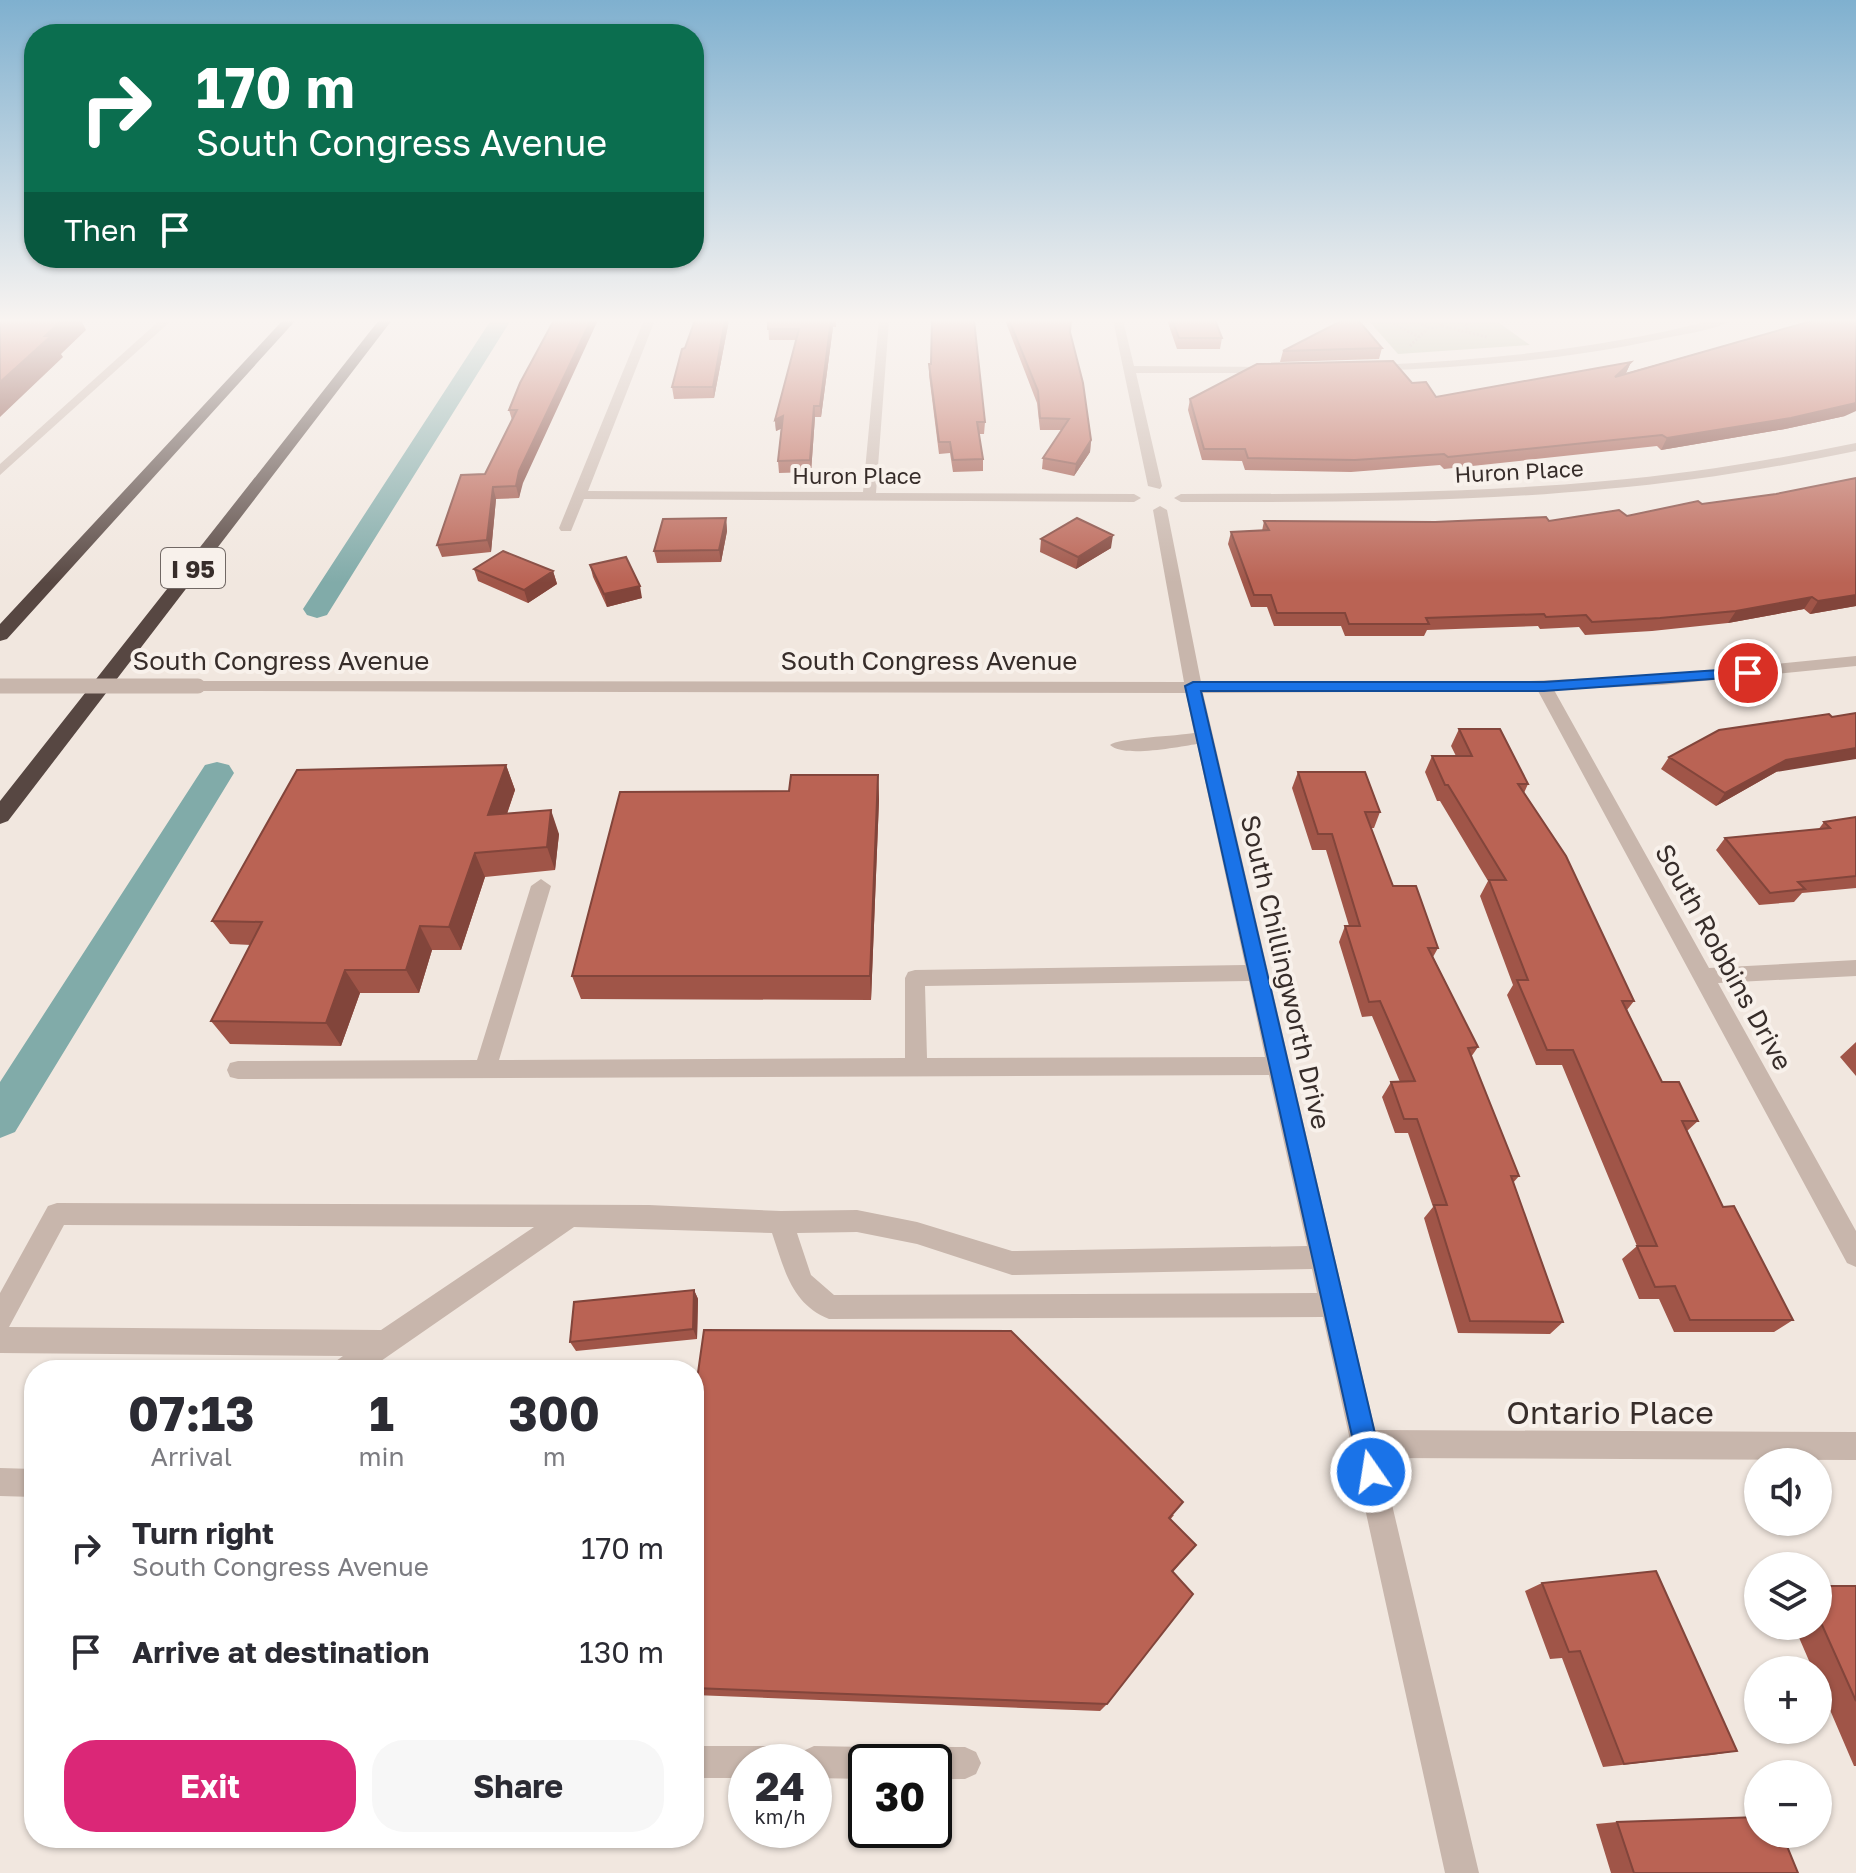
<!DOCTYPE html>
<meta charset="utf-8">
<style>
body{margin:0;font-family:"Golos Text",sans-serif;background:#f7f7f7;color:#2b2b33;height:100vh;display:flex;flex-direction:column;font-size:30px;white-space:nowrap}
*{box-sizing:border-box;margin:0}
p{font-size:26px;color:#7c7c81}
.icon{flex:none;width:44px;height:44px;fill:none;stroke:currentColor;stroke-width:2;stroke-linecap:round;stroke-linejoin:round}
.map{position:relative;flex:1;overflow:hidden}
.side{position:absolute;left:24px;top:1360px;width:680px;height:488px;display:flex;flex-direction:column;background:#fff;border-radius:32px;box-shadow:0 2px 6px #0004}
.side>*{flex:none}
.top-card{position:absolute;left:24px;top:24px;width:680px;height:244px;border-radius:32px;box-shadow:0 2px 6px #0004;background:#0b6e4f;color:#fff;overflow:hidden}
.controls{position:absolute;left:1744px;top:1448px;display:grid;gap:16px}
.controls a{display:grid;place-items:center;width:88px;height:88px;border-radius:50%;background:#fff;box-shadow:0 2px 6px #0004;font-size:40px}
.speed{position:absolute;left:728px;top:1744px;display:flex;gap:16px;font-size:40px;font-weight:700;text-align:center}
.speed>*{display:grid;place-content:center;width:104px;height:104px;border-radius:50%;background:#fff;box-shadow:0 2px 6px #0004;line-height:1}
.speed small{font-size:20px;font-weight:400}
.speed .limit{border:4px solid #111;border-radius:12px;background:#fff;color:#111}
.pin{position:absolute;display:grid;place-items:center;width:68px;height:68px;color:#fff;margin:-34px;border:4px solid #fff;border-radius:50%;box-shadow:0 2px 8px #0007}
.me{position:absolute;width:88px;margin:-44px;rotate:347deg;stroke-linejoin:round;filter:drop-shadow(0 0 6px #0008)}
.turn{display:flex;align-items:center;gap:28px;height:168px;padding:0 40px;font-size:36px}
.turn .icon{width:104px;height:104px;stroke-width:2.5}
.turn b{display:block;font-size:56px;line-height:68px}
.then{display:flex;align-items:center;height:76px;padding:0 40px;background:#0003;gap:16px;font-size:30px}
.eta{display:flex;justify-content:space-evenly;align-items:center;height:136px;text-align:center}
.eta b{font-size:48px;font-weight:700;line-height:56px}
.button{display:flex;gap:16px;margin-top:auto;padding:16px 40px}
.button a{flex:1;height:92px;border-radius:32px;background:#db2777;color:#fff;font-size:32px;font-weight:700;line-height:92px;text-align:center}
.button a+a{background:#f7f7f7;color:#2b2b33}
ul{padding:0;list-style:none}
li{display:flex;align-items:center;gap:24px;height:104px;padding:0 40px}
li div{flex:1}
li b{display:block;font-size:30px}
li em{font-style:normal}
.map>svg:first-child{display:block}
</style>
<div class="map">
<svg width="1856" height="1873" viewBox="0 0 1856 1873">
<rect width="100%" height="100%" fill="#f1e7df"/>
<path fill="#b7bea1" d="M1368,320H1495L1530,345L1398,354Z"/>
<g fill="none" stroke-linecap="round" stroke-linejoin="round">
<path fill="#81aba9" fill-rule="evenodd" d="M491,320H511L327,615L317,618L307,615L303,609Z
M217,762L229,765L234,773L15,1132L0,1138V1082L205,765Z"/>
<path stroke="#b3a097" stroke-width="3" stroke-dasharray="2 2" stroke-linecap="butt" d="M1386,320L1419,337
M1425,320L1422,325L1433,328L1443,325L1433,320
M1465,320L1468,332
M1442,326L1487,337
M1410,346L1428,328"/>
<path fill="#c8b6ac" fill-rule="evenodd" d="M160,320H172L0,475V464Z
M644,320H655L588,491L863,492L879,320H889L876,493L1134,494L1141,498L1134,502L584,499L571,531H561L559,528Z
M1113,320H1123L1134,366L1273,367L1279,370L1273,373H1136L1162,486L1160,489L1148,486Z
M1713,320H1732C1713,331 1683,334 1661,339C1566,360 1470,367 1373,371L1367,368L1373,365C1488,360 1601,349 1713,320Z
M1856,443V451C1773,468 1689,482 1605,489C1464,503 1322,502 1181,502L1174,498L1181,494C1322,494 1464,494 1605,481C1689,474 1773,460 1856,443Z
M1160,506L1167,510L1201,682L1482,683L1662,675L1856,656V666L1662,685L1554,690L1709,968L1856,960V976L1718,983L1856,1231V1267L1847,1263L1538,691L1203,693L1375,1430L1856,1432V1460L1381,1458L1479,1873H1445L1323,1317L829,1319C791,1304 784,1268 772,1233L574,1227L368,1370H332L336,1361L343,1356L0,1353V1293L48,1206L57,1203L649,1205L781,1211L857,1210L917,1222L1012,1251L1307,1246L1269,1075L238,1079L230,1077L227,1070L230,1063L238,1061L477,1060L531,886L541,879L551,886L499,1060L905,1058V978L908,972L915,970L1245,965L1197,744C1177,747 1124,758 1110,745C1118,738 1178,736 1194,733L1186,693L198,691L190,686L198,681L1184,682L1153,510ZM1249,981L1265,1057L927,1058L925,986ZM64,1225L534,1227L381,1330L9,1327ZM857,1232L917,1244L1012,1275L1312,1269L1317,1293L834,1295L811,1275L797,1233Z
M0,1468L34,1469V1497L0,1496Z
M694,1746H766L777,1751L782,1762H746V1778H694Z
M814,1746L866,1747L877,1752L882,1762H866V1779L814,1778V1762H798L803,1751Z
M934,1747H965L976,1752L981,1763L976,1774L965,1779H934V1762H918L923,1752Z"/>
<path fill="#574742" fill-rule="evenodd" d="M283,320H296L7,639L0,641V624Z
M379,320H392L8,821L0,824V801Z"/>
<path stroke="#c8b6ac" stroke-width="15" d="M0,686H198"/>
</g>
<path fill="#a05548" d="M554,320L519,498L496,499L491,552L442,557L437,545L485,474L512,420L509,410Z
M695,320H729L714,398L674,399L672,387Z
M768,320H836V327H833L821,417H815L811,472L779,473L778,461L781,429L776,431L775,420L796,340H769Z
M1005,320H1071L1070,332L1091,440L1090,452L1074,476L1042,469L1043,458L1062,430H1040L1037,403Z
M1167,320H1215L1222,338L1220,349H1177Z
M1805,320H1856L1845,416L1785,429L1661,450L1657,446L1444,469L1440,465L1351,472L1245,470L1242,461L1202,460L1188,410L1190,399L1412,383L1436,397L1631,362L1626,373L1806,323Z
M1382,348L1379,359L1280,362L1283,351Z
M929,364L985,422L984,434H979L983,459V471L953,472L950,453L939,454L929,375Z
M1856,478V606L1810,614L1804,609L1728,623L1652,631L1585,635L1579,627L1540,629L1538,626L1427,630L1424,636H1345L1341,626H1274L1267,607H1251L1228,544L1231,532L1262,531L1264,521L1435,522L1549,521L1627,516L1702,504L1776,494Z
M726,518L727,531L721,562L657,563L654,551Z
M1041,539L1111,548L1076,569L1040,552Z
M590,565L642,598L607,607L593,577Z
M474,569L553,571L557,584L528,603L478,581Z
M1459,729L1528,784L1524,793L1634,1001L1627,1010L1662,1082L1698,1121L1687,1131L1723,1207L1793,1320L1774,1332H1674L1659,1299H1639L1622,1259L1637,1246L1562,1065H1536L1507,995L1513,985L1480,896L1488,881L1440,801H1437L1425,772L1432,756H1456L1451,746Z
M1669,757L1776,772L1716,806L1661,769Z
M506,765L515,790L507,814L559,834L555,870L485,877L461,950H432L419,993H360L341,1046L230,1044L211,1021L251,945L230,944L212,921Z
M1298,772L1380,812L1374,828H1371L1393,886L1438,948L1433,957L1478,1047L1471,1057L1519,1176L1513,1183L1563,1322L1550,1334L1458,1333L1424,1218L1433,1207L1408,1133H1395L1382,1097L1391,1082H1400L1372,1016L1362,1017L1339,942L1345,926H1349L1326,850H1312L1292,788Z
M878,775L879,800L871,1000L581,999L572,976L789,791Z
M1856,817V888L1802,893L1794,902L1759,905L1716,850L1725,838L1818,830L1824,822Z
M1856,1042V1076L1840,1057Z
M694,1290L698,1299L697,1339L576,1351L570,1342Z
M694,1401L1174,1515L1170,1520L1196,1545L1173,1572L1107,1704L1100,1711L694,1695Z
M1542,1583L1737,1751L1712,1755L1603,1767L1562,1658L1550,1659L1525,1591Z
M1818,1586H1856V1766H1854L1818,1682V1670H1813L1794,1626H1818Z
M1617,1822L1798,1873H1611L1596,1824Z"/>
<path fill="#82453b" d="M62,320H81L86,330L61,354L63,357L0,417V382L45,336Z
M591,320H598L523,483L519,498L516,486L519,471Z
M725,320H729L714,398L713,387Z
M831,320L833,327L821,417L820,406Z
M1631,362L1626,373L1615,377Z
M1856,403V411L1845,416L1785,429L1661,450L1667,438Z
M814,406L815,417L811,472L810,460Z
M783,416L784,427L776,431L775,420Z
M1091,440L1090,452L1074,476L1076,464Z
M493,487L496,499L491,552L487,540Z
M726,518L727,531L721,562L719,550Z
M1113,535L1111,548L1076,569L1078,557Z
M553,571L557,584L528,603L524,590Z
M640,586L642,598L607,607L604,594Z
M1856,595V606L1810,614L1818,601Z
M1812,597L1804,609L1728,623L1736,611Z
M1856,748V759L1776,772L1716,806L1725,793L1786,760Z
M506,765L515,790L498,839L488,815Z
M878,775L879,800L871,1000L870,976Z
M551,810L559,834L555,870L547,847Z
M475,853L485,877L461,950L449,927Z
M420,926L432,950L419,993L406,970Z
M345,970L360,993L341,1046L326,1023Z
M694,1290L698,1299L697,1339L693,1329Z"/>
<path fill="#ba6354" stroke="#82453b" stroke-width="2" d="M0,320H62L45,336H51L0,382Z
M554,320H591L519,471L516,486L493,487L487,540L437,545L461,475L485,474L517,410H509L520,383Z
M695,320H725L713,387H672L682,349L685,348Z
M768,320H831L820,406H814L810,460L778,461L783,416L775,420L799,329H768Z
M932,320H974L985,422H977L983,459L953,460L950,442H939L929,364H931Z
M1009,320H1071L1070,332L1083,383L1091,440L1076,464L1043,458L1069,419L1040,418L1038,391Z
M1172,320H1215L1222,338H1179Z
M1343,320H1358L1382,348L1283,351Z
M1815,320H1856V403L1791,418L1667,438L1662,435L1448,457L1444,454L1355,460L1248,458L1245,449H1204L1190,399L1257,364L1393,361L1412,383L1426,382L1436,397L1631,362L1615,377Z
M1856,478V595L1818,601L1812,597L1736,611L1660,618L1592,622L1586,615L1546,617L1544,614L1426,618L1429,624H1349L1345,613H1277L1271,595H1254L1231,532L1269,530L1264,521L1435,522L1546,517L1549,521L1619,510L1627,516L1698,501L1702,504L1776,494Z
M726,518L719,550L654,551L663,519Z
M1077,518L1113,535L1078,557L1041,539Z
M503,551L553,571L524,590L474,569Z
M626,557L640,586L604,594L590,565Z
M1856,713V748L1786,760L1725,793L1669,757L1719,730L1829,714L1832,717Z
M1459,729H1500L1528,784H1518L1566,856L1634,1001H1622L1662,1082H1679L1698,1121H1682L1723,1207L1734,1206L1793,1320H1690L1675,1286L1655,1287L1637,1246H1657L1573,1050H1547L1517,980H1528L1489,880H1506L1448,785H1445L1432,756H1472Z
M506,765L488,815L551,810L547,847L475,853L449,927L420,926L406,970H345L326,1023L211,1021L262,922L212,921L297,770Z
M1298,772H1365L1380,812H1365L1393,886H1416L1438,948H1428L1478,1047L1468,1048L1519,1176H1511L1563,1322L1470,1321L1434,1205H1447L1417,1119H1404L1391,1082L1415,1081L1380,1001L1369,1002L1345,926H1360L1332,834H1318Z
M791,775H878L870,976H572L620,792L789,791Z
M1856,817V876L1798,882L1805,889L1770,893L1725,838L1830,828L1824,822Z
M694,1290L693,1329L570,1342L574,1302Z
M704,1330L1011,1331L1183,1502L1169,1518L1196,1545L1172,1571L1193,1594L1107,1704L694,1688V1401Z
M1656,1571L1737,1751L1624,1764L1580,1651L1569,1652L1542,1583Z
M1818,1586H1856V1701L1818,1616Z
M1758,1817V1834H1782L1798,1873H1634L1617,1822Z"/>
<linearGradient id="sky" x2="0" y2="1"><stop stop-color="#7fb0cf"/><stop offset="0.55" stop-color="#f9f4f1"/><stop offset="1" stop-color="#f9f4f1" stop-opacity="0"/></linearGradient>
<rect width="1856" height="583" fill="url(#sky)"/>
<path fill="#1a73e8" stroke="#114b97" stroke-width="2" d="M1748,668L1753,670V676L1544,691H1201L1384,1472L1380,1481L1371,1485L1362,1481L1185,686L1193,682H1544Z"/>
<g text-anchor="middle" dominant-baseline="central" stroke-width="8" stroke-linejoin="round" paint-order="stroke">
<g font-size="22" fill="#372d2a" stroke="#f8f1eb">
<text transform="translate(1519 471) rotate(-3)">Huron Place</text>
<text x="857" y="475">Huron Place</text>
</g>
<rect fill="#f8f1eb" stroke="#716864" stroke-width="2" x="161" y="548" width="64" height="40" rx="6"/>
<g font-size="24" font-weight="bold" fill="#372d2a">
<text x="193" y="568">I 95</text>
</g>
<g font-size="26" fill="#372d2a" stroke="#f8f1eb">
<text x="281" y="660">South Congress Avenue</text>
<text x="929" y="660">South Congress Avenue</text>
<text transform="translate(1724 957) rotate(61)">South Robbins Drive</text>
<text transform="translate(1286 972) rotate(77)">South Chillingworth Drive</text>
</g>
<g font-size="32" fill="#372d2a" stroke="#f8f1eb">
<text x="1610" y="1412">Ontario Place</text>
</g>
</g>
</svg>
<div class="controls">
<a><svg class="icon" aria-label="sound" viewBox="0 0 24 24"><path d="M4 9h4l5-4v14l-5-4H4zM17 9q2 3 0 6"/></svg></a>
<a><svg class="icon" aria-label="layers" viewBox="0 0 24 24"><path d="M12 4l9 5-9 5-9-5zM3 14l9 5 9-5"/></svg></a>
<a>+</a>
<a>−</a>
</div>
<div class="speed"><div>24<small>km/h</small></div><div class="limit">30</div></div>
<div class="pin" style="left:1748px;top:673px;background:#d93025"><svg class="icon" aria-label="arrive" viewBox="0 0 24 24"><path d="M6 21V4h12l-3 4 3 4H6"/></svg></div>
<svg class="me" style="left:1371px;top:1472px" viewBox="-20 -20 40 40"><circle r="17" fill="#1a73e8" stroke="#fff" stroke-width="3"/><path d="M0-11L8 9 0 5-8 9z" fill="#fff"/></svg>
<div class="top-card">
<div class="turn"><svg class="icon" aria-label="right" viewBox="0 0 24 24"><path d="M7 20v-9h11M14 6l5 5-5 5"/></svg><div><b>170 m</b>South Congress Avenue</div></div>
<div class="then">Then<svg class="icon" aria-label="arrive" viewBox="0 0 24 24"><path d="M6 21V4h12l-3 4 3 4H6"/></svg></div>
</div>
<section class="side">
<div class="eta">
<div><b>07:13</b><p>Arrival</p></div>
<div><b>1</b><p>min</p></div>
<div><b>300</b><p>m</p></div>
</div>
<ul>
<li><svg class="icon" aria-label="right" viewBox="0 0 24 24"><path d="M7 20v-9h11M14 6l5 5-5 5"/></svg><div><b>Turn right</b><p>South Congress Avenue</p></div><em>170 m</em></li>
<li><svg class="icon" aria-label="arrive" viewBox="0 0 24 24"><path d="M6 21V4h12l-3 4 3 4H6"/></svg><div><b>Arrive at destination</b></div><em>130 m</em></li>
</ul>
<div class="button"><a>Exit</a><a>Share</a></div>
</section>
</div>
